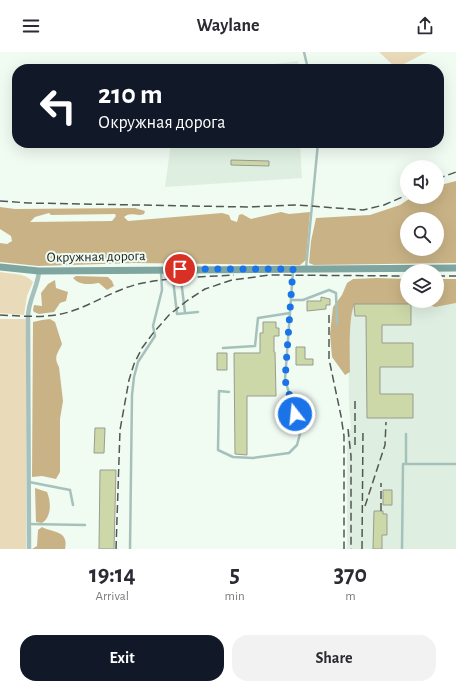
<!DOCTYPE html>
<meta charset="utf-8">
<style>
body{margin:0;font-family:"Alegreya Sans",sans-serif;background:#f2f2f3;color:#2b2b33;height:100vh;display:flex;flex-direction:column;font-size:15px;white-space:nowrap}
*{box-sizing:border-box;margin:0}
p{font-size:13px;color:#7c7c81}
.icon{flex:none;width:22px;height:22px;fill:none;stroke:currentColor;stroke-width:2;stroke-linecap:round;stroke-linejoin:round}
.map{position:relative;height:497px;overflow:hidden}
.side{display:flex;flex-direction:column;background:#fff;flex:1}
.side>*{flex:none}
.top-card{position:absolute;left:12px;top:12px;width:432px;height:84px;border-radius:16px;box-shadow:0 4px 16px #0002;background:#111827;color:#fff;overflow:hidden}
.fabs{position:absolute;left:400px;top:108px;display:grid;gap:8px}
.fabs a{display:grid;place-items:center;width:44px;height:44px;border-radius:50%;background:#fff;box-shadow:0 4px 16px #0002;font-size:20px}
.pin{position:absolute;display:grid;place-items:center;width:34px;height:34px;color:#fff;margin:-17px;border:2px solid #fff;border-radius:50%;box-shadow:0 1px 4px #0007}
.me{position:absolute;width:44px;margin:-22px;rotate:344deg;stroke-linejoin:round;filter:drop-shadow(0 0 3px #0008)}
.turn{display:flex;align-items:center;gap:14px;height:84px;padding:0 20px;font-size:18px}
.turn .icon{width:52px;height:52px;stroke-width:2.5}
.turn b{display:block;font-size:28px;line-height:34px}
.eta{display:flex;justify-content:space-evenly;align-items:center;height:68px;text-align:center}
.eta b{font-size:24px;font-weight:700;line-height:28px}
.action{display:flex;gap:8px;margin-top:auto;padding:8px 20px}
.action a{flex:1;height:46px;border-radius:16px;background:#111827;color:#fff;font-size:16px;font-weight:700;line-height:46px;text-align:center}
.action a+a{background:#f2f2f3;color:#2b2b33}
header{display:flex;justify-content:space-between;align-items:center;height:52px;padding:0 20px;background:#fff;font-size:18px;font-weight:700}
.map>svg:first-child{display:block}
</style>
<header><svg class="icon" aria-label="menu" viewBox="0 0 24 24"><path d="M4 6h16M4 12h16M4 18h16"/></svg>Waylane<svg class="icon" aria-label="share" viewBox="0 0 24 24"><path d="M12 15V3M7 8l5-5 5 5M5 13v7h14v-7"/></svg></header>
<div class="map">
<svg width="456" height="497" viewBox="0 0 456 497">
<rect width="100%" height="100%" fill="#f0fbf2"/>
<path fill="#deefe1" d="M298,9V17H233Z
M171,91H300L302,126L165,135Z
M348,233L407,249L456,248V497H347V380L351,377L349,352Z"/>
<path fill="#e9daba" d="M379,0H427L396,16Z
M0,220C11,222 26,221 33,230L27,244L24,263L0,261Z
M0,267H26V497H0Z"/>
<path fill="#c9b386" fill-rule="evenodd" d="M456,129V211L314,213L309,211L311,189L316,166L370,163L400,153L412,145H437V134ZM407,167H437V197H407Z
M0,155L15,157L135,156L145,159L144,162C137,165 131,159 124,165L128,169L222,161L229,163L231,168L237,170L239,163L242,162L251,167L281,160L289,162L310,160L306,208L300,213L134,211L38,214L0,210V191L7,192L12,189L11,184L0,177ZM49,161L51,163L115,162L116,164L112,169L30,170L35,165Z
M76,224L108,225L112,229L114,234L107,238L99,231C90,232 80,234 73,226Z
M377,226L407,227V249H415L411,252H355C348,262 350,306 350,320L345,323L332,305L330,282L333,255L342,243L347,231L353,227Z
M437,227H456V251L435,255L420,249H437Z
M55,228L56,236L68,240L66,249L60,251L54,260L39,262L34,260L33,258L34,253L42,254L41,241L48,232Z
M50,267L55,270L62,292C58,301 53,305 59,315L63,349L60,367V420L56,427L42,424L32,425L33,270L42,268Z
M35,436L47,440C51,449 52,465 42,471L36,470Z
M42,475C53,481 69,478 65,497H32L37,494L38,478Z"/>
<path fill="#cdd8a8" stroke="#999c90" d="M231,108L269,109V114L231,113Z
M321,245L330,247V253H326V257L307,259V249H321Z
M354,252H411V273H382V291H413V315H380V342H413V366H367L366,264H355Z
M263,270H276V276H279V284H274V300H275L276,344H247V403L235,402L234,301H260V281H263Z
M296,295H305V307H313V313H296Z
M217,301H227V318H217Z
M95,376H105L104,401H94Z
M100,418H116L114,497H99Z
M383,438H392V453H383Z
M374,459H383V462H387V483H382V497H373Z"/>
<g fill="none" stroke-linecap="round" stroke-linejoin="round">
<path stroke="#a6c1bc" stroke-width="2.5" d="M304,0L308,17
M306,216L318,91
M172,219L177,262L198,260
M180,219L185,261
M291,248H303L329,238L336,241L337,272
M223,296L255,294L258,266L290,261
M229,340L219,339L218,398L233,405L253,406L289,401L297,393L301,378L285,328L293,219
M406,412V382
M29,430L70,438L73,453
M29,472L85,473
M130,497L132,343L134,325L138,310L155,284L153,274L162,238L161,220
M402,497L403,412H456"/>
<path stroke="#a6c1bc" stroke-width="4.5" d="M29,497L28,265C28,248 38,235 39,219"/>
<path stroke="#7ea59f" stroke-width="7" d="M0,215L39,219L456,216"/>
<path stroke="#525753" stroke-width="1.5" stroke-dasharray="8 4" stroke-linecap="butt" d="M437,127L456,120
M0,149L29,151L247,155L297,153L363,158L384,153L407,143
M437,224H456
M0,263C24,264 49,267 72,259C96,251 117,236 143,231C172,225 204,225 234,223
M329,263V307L341,364L344,384V497
M348,377L351,404V497
M355,393V345
M365,454L385,393L386,370
M381,459V431
M116,497L120,378L129,328L134,312L142,296L154,280L169,263L188,248L205,237L232,228L270,223L407,224
M362,497L363,378"/>
</g>
<g fill="none" stroke-linecap="round" stroke-linejoin="round">
<path stroke="#1a73e8" stroke-width="7" stroke-dasharray="0 12.6" d="M180,217H293L285,328L295,362"/>
</g>
<g text-anchor="middle" dominant-baseline="central" stroke-width="4" stroke-linejoin="round" paint-order="stroke">
<g font-size="14" fill="#191c19" stroke="#f0fbf2">
<text transform="translate(96 205) rotate(-1)">Окружная дорога</text>
</g>
</g>
</svg>
<div class="fabs">
<a><svg class="icon" aria-label="sound" viewBox="0 0 24 24"><path d="M4 9h4l5-4v14l-5-4H4zM17 9q2 3 0 6"/></svg></a>
<a><svg class="icon" aria-label="search" viewBox="0 0 24 24"><circle cx="10" cy="10" r="6"/><path d="M15 15l6 6"/></svg></a>
<a><svg class="icon" aria-label="layers" viewBox="0 0 24 24"><path d="M12 4l9 5-9 5-9-5zM3 14l9 5 9-5"/></svg></a>
</div>
<div class="pin" style="left:180px;top:217px;background:#d93025"><svg class="icon" aria-label="arrive" viewBox="0 0 24 24"><path d="M6 21V4h12l-3 4 3 4H6"/></svg></div>
<svg class="me" style="left:295px;top:362px" viewBox="-20 -20 40 40"><circle r="17" fill="#1a73e8" stroke="#fff" stroke-width="3"/><path d="M0-11L8 9 0 5-8 9z" fill="#fff"/></svg>
<div class="top-card">
<div class="turn"><svg class="icon" aria-label="left" viewBox="0 0 24 24"><path d="M17 20v-9H6M10 6l-5 5 5 5"/></svg><div><b>210 m</b>Окружная дорога</div></div>
</div>
</div>
<section class="side">
<div class="eta">
<div><b>19:14</b><p>Arrival</p></div>
<div><b>5</b><p>min</p></div>
<div><b>370</b><p>m</p></div>
</div>
<div class="action"><a>Exit</a><a>Share</a></div>
</section>
